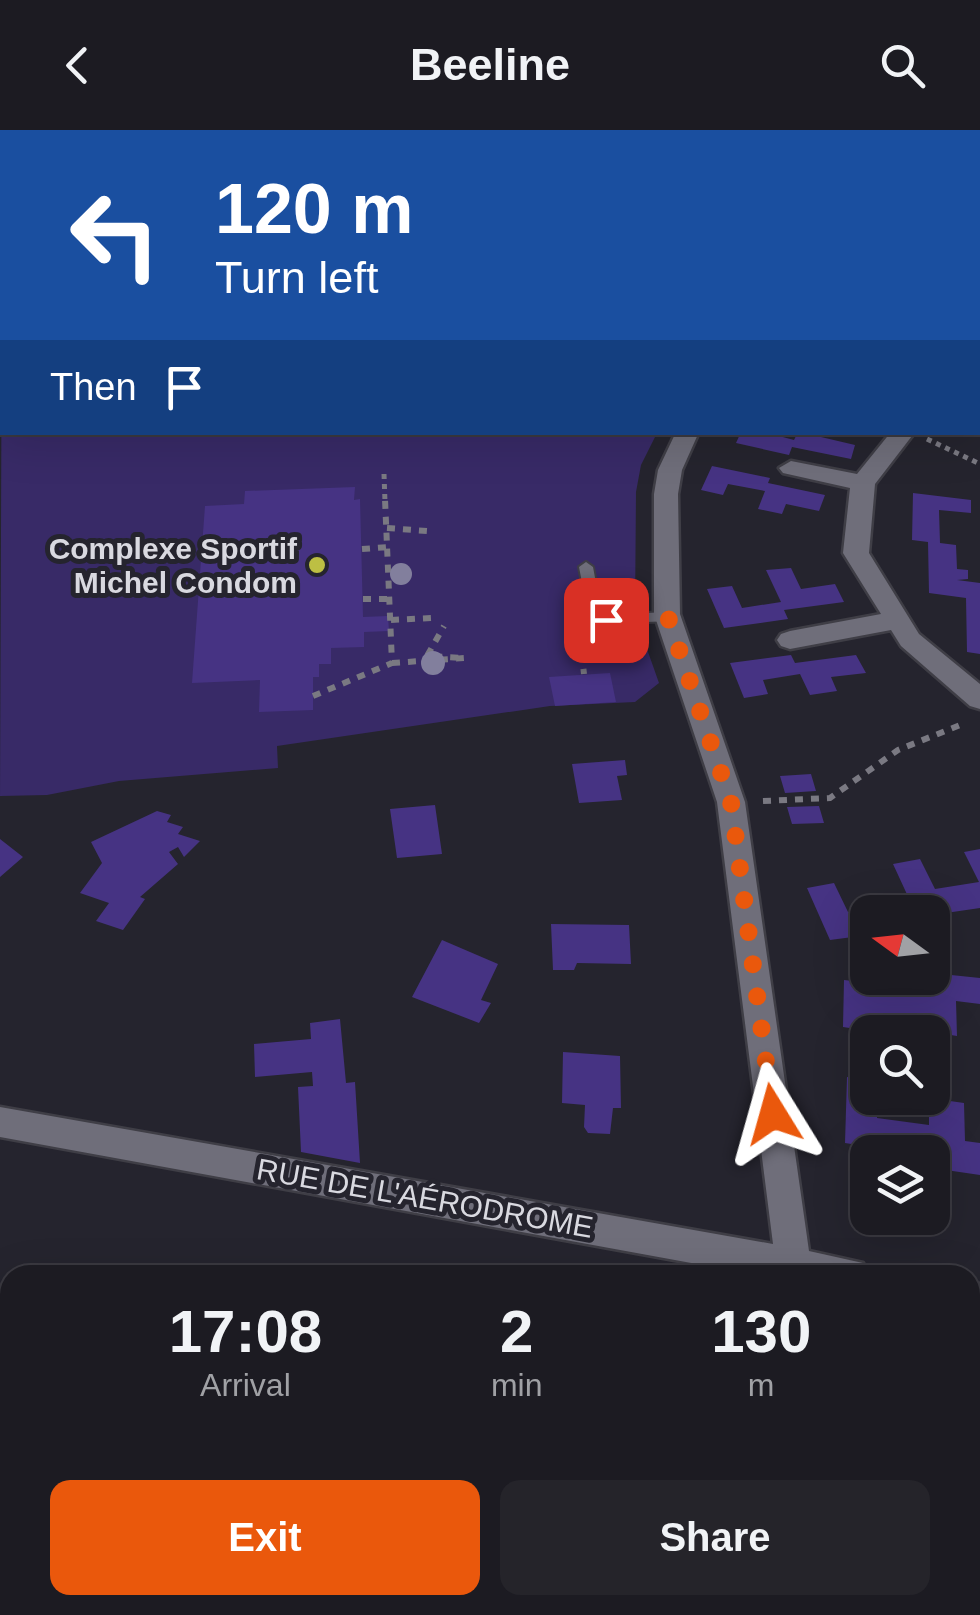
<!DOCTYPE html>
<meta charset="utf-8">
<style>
body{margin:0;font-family:Helvetica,sans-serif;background:#25242a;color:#f1f3f6;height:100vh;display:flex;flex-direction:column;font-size:38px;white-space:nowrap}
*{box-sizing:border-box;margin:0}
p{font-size:32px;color:#a0a1a5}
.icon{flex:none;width:55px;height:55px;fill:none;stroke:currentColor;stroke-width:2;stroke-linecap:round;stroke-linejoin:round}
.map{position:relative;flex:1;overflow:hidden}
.side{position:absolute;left:0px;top:1135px;width:980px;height:350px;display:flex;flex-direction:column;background:#1c1b22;border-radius:30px 30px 0 0;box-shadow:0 10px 40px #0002,0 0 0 2px #3a3940}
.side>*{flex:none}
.hud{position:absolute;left:0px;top:0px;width:980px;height:305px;box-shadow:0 10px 40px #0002,0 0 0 2px #3a3940;background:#1a4fa0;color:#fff;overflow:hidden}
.needle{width:65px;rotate:285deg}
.fabs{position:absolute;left:850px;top:765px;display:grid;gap:20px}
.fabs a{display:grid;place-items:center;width:100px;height:100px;border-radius:20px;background:#1c1b22;box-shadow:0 10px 40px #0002,0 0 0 2px #3a3940;font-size:50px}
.pin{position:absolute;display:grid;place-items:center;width:85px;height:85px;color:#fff;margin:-42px;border-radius:20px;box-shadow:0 5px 15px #0006}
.me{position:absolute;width:110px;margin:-55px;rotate:352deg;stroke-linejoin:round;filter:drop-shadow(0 0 8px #0008)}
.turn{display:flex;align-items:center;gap:35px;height:210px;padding:0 50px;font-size:45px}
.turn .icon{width:130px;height:130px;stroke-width:2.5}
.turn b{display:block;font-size:70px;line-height:85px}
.then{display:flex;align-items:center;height:95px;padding:0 50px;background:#0003;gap:20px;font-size:38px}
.eta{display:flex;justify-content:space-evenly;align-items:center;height:170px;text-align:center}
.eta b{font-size:60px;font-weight:700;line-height:70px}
.cta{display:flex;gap:20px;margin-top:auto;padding:20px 50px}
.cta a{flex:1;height:115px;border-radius:20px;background:#ea580c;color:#fff;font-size:40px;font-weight:700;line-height:115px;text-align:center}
.cta a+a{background:#25242a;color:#f1f3f6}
header{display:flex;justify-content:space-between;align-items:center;height:130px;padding:0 50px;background:#1c1b22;font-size:45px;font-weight:700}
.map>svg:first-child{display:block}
</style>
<header><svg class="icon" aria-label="back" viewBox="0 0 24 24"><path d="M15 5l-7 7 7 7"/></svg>Beeline<svg class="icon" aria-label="search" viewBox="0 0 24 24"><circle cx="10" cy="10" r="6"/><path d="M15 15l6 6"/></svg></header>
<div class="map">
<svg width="980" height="1485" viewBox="0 0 980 1485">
<rect width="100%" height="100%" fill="#25242e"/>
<path fill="#2e2d3c" d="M49,0H800L801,2H47Z"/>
<path fill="#382a67" d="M2,133V302L657,303L641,335L636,362L635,485L659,553L635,572L550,576L277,616L278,638L119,651L47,665L0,666Z"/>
<path fill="#463383" d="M741,302H764L794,310L798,302H822L821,307L855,315L851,329L792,317L789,325L736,313Z
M712,336L770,348L768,353L825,365L819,381L786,374L782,384L758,379L765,361L728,354L723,365L701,360Z
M355,357L354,370L360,369L363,487L388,486L389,501L364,502V517L331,518V534H319V547H313V580L259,582L260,550L192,553L205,376L244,374L245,361Z
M913,363L971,370V383L939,380L940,413L956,415L957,439L968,440V449L957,450L980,453V524L967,522L966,468L929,463L928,412L912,410Z
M791,438L801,459L835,454L844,472L784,480L788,489L724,498L707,459L732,456L742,478L781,472L766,440Z
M791,525L795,533L856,525L866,543L831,547L837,561L810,565L800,544L763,550L768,564L744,568L730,533Z
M610,543L616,572L555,576L549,547Z
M625,630L627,645L617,646L622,670L579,673L572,634Z
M811,644L816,661L785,663L780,646Z
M435,675L442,724L397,728L390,679Z
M819,676L824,693L792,694L787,677Z
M157,681L171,685L167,692L183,697L178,704L200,711L184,727L178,717L169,722L178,734L140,767L145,769L123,800L96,791L109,773L80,763L102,733L91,712Z
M0,709L23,727L0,747Z
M980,719V778L932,785L868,782V805L830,810L807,758L834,753L848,782L911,773L893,734L920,729L935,759L979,752L964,722Z
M551,794L629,795L631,834L577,833L574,840H553Z
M442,810L498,834L481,870L491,873L479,893L412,867Z
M932,843L980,848V874L956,871L957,906L927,901V891L877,884L876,902L843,897L844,850L926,859L925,848H932Z
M340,889L346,953L355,952L360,1033L301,1022L298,957L313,956L312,942L255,947L254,914L311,909L310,893Z
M563,922L620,926L621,978H613L610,1004L588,1003L584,997L585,975L562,973Z
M847,947L868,950V968H877V988L929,995V968L964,973L965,1011L980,1013V1045L932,1038V1022H902L845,1013Z
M232,1475H317L314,1485H229Z"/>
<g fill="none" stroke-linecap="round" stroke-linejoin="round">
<g stroke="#3f3e46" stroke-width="4">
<path id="lane" d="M0,30H2V41H0Z
M586,432L593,437L602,485L668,482L676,487L673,491L590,494L579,437Z"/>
</g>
<g stroke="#3f3e46" stroke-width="5">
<path id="street" d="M800,0H818L819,2H801Z
M978,67H980V79H978Z
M676,302H699L682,340L678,364L680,484L745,672L809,1121L863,1133L868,1145H757L0,1007V977L773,1114L717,672L654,484V364L658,340Z
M891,302H915L875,354L869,423L919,504L980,554V579L970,576L901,516L891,500L790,519L781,516L777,510L781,504L790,501L881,484L843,423L850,358L783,343L779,338L791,331L857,344Z
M970,1152L980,1154V1188L970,1186Z
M980,1293V1430L970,1434V1297Z
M970,1457L980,1464V1485H942L943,1475H970Z"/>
</g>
<path stroke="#7a7982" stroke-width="5" stroke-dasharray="5 5" stroke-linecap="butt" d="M927,309L980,334
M384,344L385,372"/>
<path stroke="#7a7982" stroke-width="6" stroke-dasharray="8 8" stroke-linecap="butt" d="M387,398L427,401
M362,419L388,417
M363,469H390
M391,490L431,488
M580,507L584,544
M392,533L465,528L427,526L444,496
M313,566L392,533L385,369
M763,671L830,668L898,620L965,593"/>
<use href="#lane" fill="#6f6e7a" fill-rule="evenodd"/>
<use href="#street" fill="#6f6e7a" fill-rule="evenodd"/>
</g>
<g fill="#827f9d">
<circle cx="401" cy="444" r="11"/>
<circle cx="433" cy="533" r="12"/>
</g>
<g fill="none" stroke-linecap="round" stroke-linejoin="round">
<path stroke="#ea580c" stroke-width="18" stroke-dasharray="0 32.4" d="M606,490L668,487L731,672L773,984"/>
</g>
<circle fill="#bdbf43" stroke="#25242e" stroke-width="4" cx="317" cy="435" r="10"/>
<g text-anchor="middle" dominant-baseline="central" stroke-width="10" stroke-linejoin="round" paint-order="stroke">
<g font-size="30" font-weight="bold" fill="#d9d9e0" stroke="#25242e" text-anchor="end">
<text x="297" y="418">Complexe Sportif<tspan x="297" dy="34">Michel Condom</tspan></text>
</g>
<g font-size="30" fill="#d9d9e0" stroke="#25242e">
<text transform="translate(425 1068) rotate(10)">RUE DE L'AÉRODROME</text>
</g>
</g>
</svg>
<div class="fabs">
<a><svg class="needle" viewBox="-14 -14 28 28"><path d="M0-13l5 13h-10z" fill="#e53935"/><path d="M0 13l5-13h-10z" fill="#a0a1a5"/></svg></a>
<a><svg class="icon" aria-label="search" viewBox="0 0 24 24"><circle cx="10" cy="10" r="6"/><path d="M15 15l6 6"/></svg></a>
<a><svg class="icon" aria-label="layers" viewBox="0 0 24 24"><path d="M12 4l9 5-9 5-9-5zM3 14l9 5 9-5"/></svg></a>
</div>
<div class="pin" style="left:606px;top:490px;background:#d93025"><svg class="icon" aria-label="arrive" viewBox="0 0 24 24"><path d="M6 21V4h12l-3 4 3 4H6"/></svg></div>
<svg class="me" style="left:773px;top:984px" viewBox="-20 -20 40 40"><path d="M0-17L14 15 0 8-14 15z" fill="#ea580c" stroke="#fff" stroke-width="4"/></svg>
<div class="hud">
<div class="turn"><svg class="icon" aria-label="left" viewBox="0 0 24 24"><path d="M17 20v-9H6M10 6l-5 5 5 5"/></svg><div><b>120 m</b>Turn left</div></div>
<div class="then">Then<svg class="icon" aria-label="arrive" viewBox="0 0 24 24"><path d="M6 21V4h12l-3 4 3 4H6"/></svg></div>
</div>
<section class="side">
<div class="eta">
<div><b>17:08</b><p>Arrival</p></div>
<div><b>2</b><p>min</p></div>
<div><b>130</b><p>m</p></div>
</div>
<div class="cta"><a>Exit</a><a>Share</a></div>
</section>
</div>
